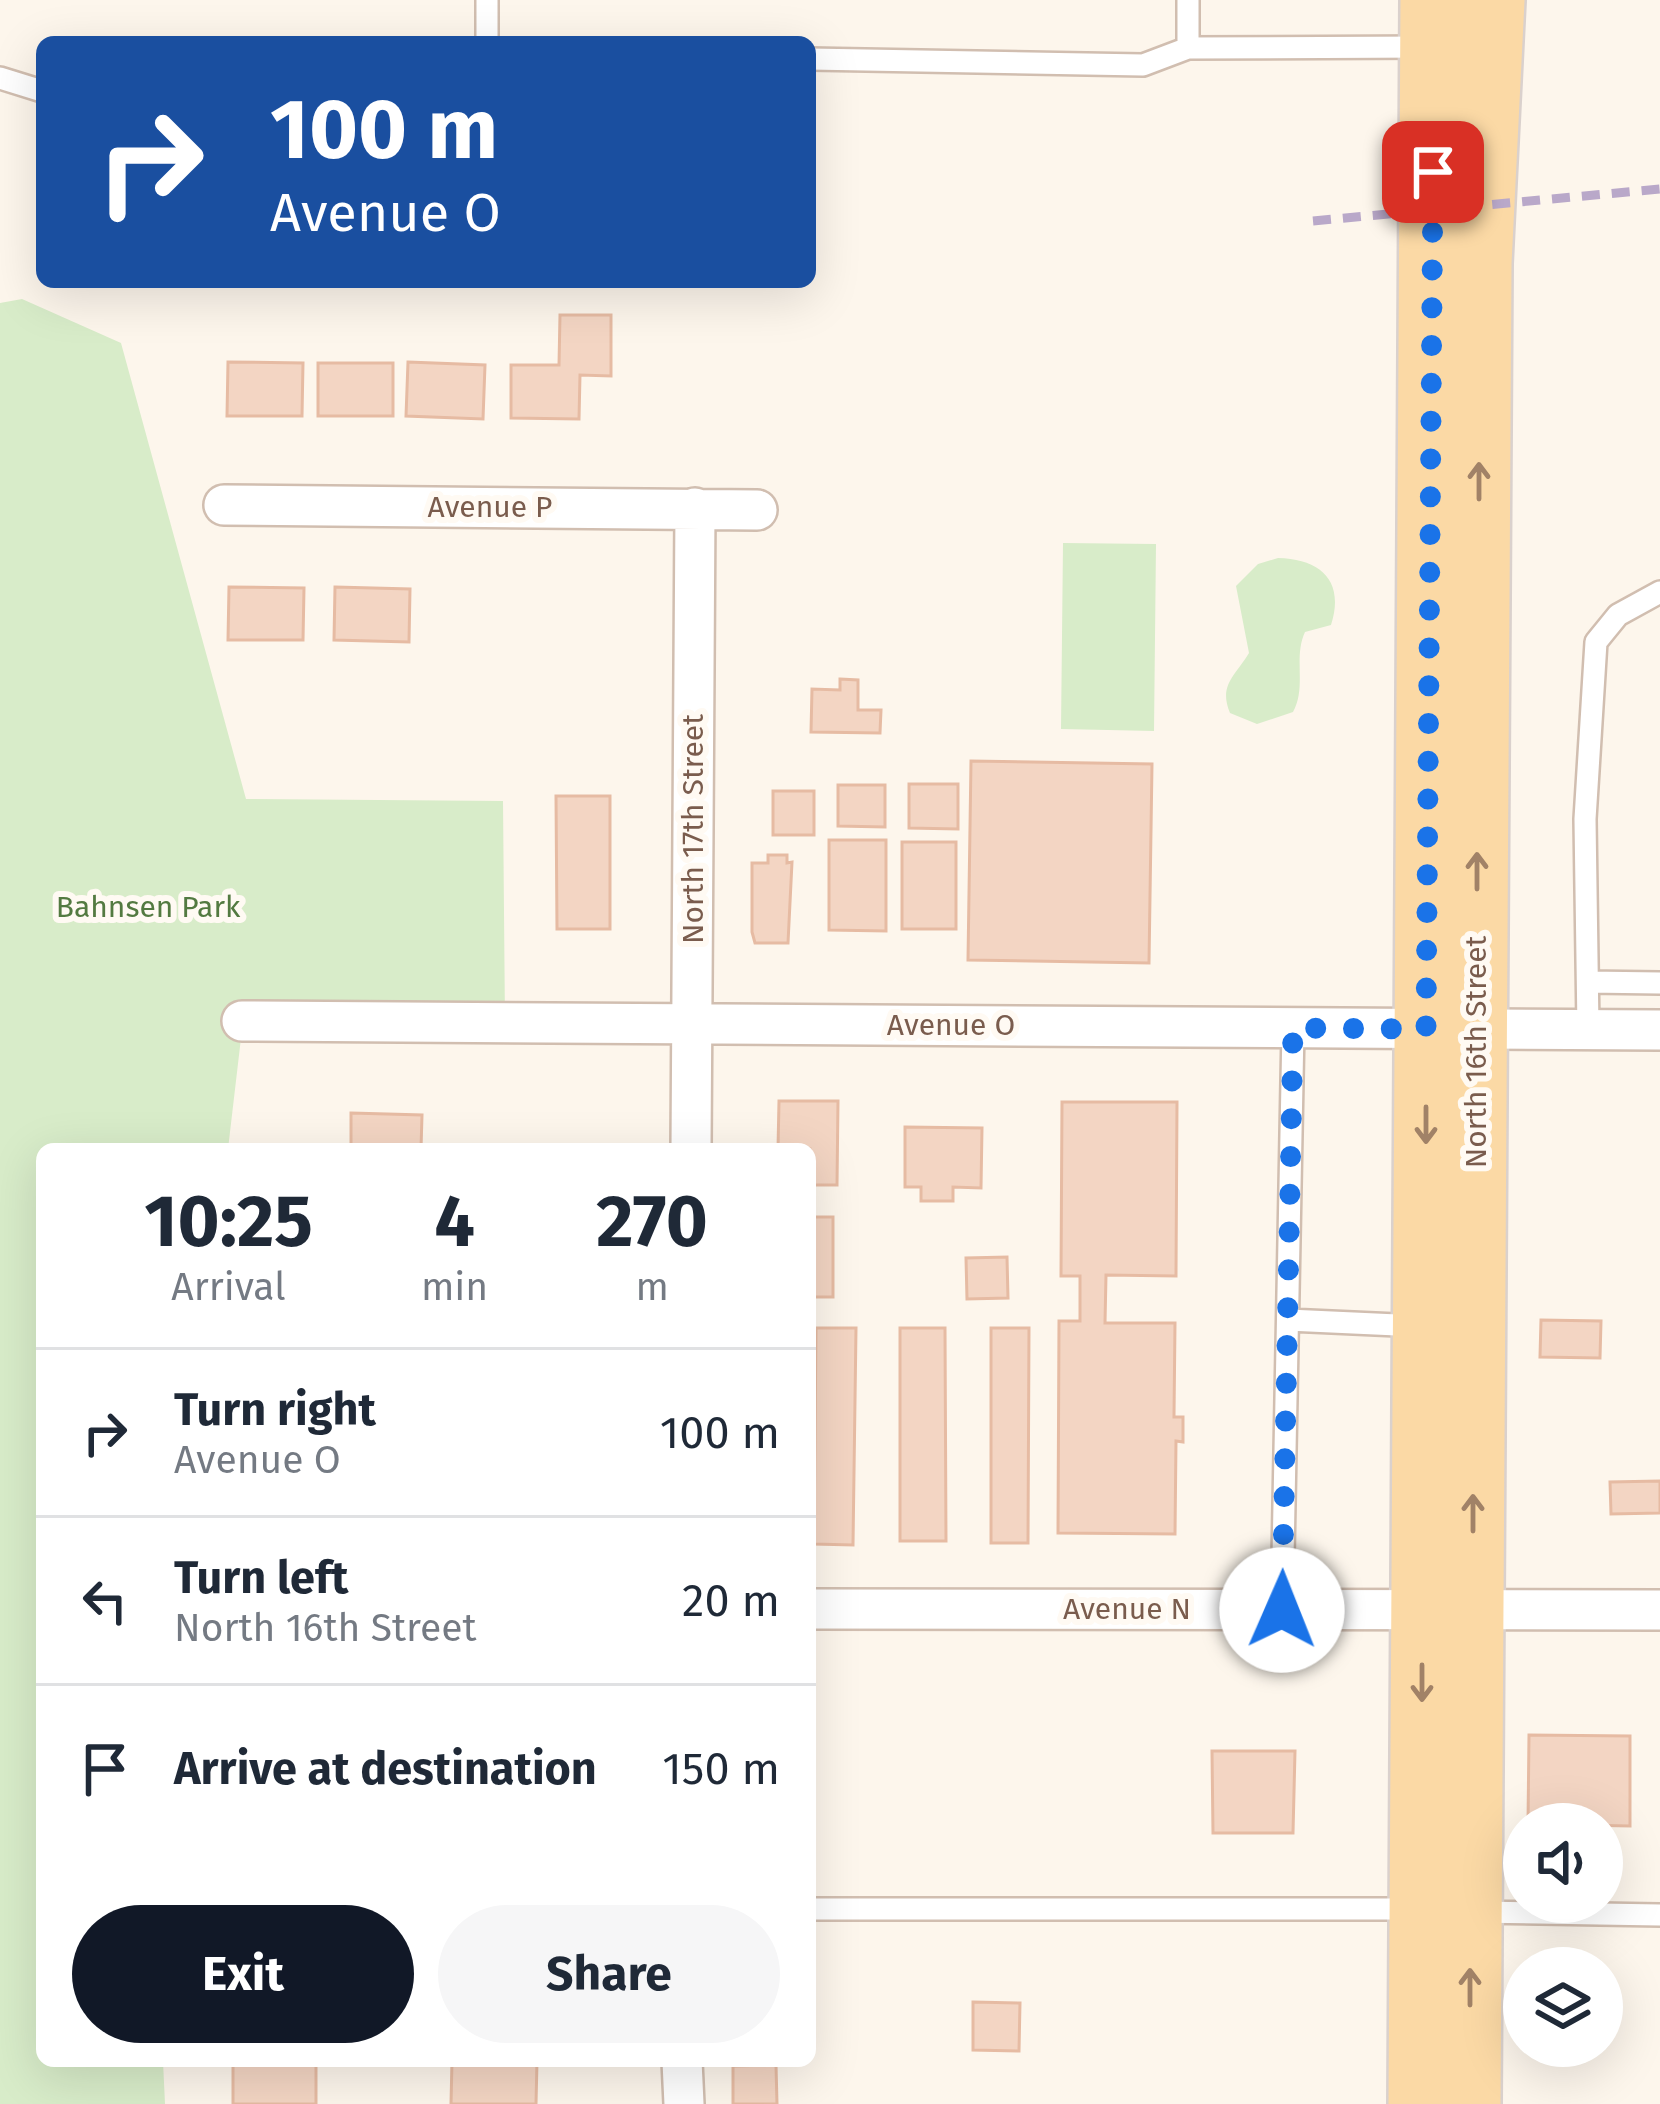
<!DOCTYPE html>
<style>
body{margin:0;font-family:"Fira Sans",sans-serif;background:#f6f6f7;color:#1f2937;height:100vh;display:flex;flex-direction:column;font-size:45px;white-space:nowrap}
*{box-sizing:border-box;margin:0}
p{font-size:39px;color:#747a83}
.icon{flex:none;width:66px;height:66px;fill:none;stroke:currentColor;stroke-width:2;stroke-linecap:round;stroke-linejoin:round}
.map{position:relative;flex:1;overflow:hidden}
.drawer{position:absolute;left:36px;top:1143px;width:780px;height:924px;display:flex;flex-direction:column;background:#fff;border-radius:18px;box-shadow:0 12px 48px #0002}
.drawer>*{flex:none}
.top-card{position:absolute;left:36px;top:36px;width:780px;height:252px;border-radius:18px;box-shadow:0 12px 48px #0002;background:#1a4fa0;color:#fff;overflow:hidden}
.tools{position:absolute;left:1503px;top:1803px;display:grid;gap:24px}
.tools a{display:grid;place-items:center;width:120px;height:120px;border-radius:50%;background:#fff;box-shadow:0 12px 48px #0002;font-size:60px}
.pin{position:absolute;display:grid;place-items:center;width:102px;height:102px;color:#fff;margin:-51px;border-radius:24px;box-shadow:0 6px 18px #0006}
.me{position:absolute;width:132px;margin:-66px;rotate:1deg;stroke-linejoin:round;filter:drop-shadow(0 0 9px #0008)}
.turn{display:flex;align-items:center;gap:42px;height:252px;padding:0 36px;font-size:54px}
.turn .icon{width:156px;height:156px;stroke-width:2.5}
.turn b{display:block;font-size:84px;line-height:102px}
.eta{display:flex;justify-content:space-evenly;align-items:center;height:204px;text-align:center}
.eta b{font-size:72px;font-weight:700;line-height:84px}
.primary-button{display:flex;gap:24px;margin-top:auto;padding:24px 36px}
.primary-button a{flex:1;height:138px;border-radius:72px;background:#111827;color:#fff;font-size:48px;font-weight:700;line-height:138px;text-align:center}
.primary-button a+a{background:#f6f6f7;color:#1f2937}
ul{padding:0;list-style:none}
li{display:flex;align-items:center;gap:36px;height:168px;padding:0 36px;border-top:3px solid #e0e1e3}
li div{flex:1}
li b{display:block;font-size:45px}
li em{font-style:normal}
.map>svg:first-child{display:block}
</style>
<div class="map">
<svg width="1660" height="2104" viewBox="0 0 1660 2104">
<rect width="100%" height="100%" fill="#fdf6ec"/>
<path fill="#d8ecc9" d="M22,299L121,343L246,799L503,801L505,1022L243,1021L228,1149H42V2061H163L165,2104H0V303Z
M1063,543L1156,544L1154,731L1061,729Z
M1278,558C1321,559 1345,581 1331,625L1305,632C1293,658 1307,686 1293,712L1257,724L1230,713C1218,685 1236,675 1249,653L1236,586L1258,564Z"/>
<path fill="#f3d5c3" stroke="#e6bba3" stroke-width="3" d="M560,315H611V376L580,375L579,419L511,418V365H559Z
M228,362L303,363L302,416H227Z
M408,362L485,365L483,419L406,416Z
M318,363H393V416H318Z
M229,587L304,588L303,640H228Z
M335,587L410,589L409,642L334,640Z
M840,679L858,680V710H881L880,733L811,732L812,689L840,690Z
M971,761L1152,764L1149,963L968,960Z
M909,784H958V829L909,828Z
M838,785H885V827L838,826Z
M773,791H814V835H773Z
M556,796H610V929H557Z
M829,840H886V931L829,930Z
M902,842H956V929H902Z
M768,855H787V863L792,862L788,943H755L752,932V863H768Z
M779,1101H838L837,1185H810V1149H778Z
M1062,1102H1177L1176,1276L1106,1275L1105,1323H1175L1174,1417H1183V1442L1176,1441L1175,1534L1058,1533L1059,1321H1080V1276H1061Z
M351,1113L422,1115L421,1149H351Z
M905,1127L982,1128L981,1188L953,1187V1201H921V1187H905Z
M810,1217H833V1297H810Z
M1007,1257L1008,1298L967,1299L966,1258Z
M1541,1320L1601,1321L1600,1358L1540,1357Z
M816,1328H856L853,1545L814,1544Z
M900,1328H945L946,1541H900Z
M991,1328H1029L1028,1543H991Z
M1660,1481V1513L1611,1514L1610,1482Z
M1529,1735L1630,1736V1826L1528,1824Z
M1212,1751H1295L1293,1833H1213Z
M973,2002L1020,2003L1019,2051L973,2050Z
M233,2061H316V2104H233Z
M452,2061H537L536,2104H451Z
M776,2065L777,2104H733V2066Z"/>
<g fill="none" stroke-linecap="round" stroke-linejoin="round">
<g stroke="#d1beb0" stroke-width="26">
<path id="lane" d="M487,0V42
M1188,0V48L1428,47
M810,59L1143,65L1188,48
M0,78L42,91
M1588,982L1660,983
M1588,1029L1585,819L1596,642L1618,615L1660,592
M1288,1320L1419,1326
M1282,1610L1293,1028
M810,1909H1414
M1475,1912L1660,1915"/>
</g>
<g stroke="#d1beb0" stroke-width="44">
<path id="street" d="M224,505L757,510
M242,1021L1660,1030
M691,1149L695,508
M810,1609L1660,1610
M682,2061L684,2104"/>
</g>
<g stroke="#dad1cd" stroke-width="68">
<path id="primary" d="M1420,2104L1432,0
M1469,2104L1480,263L1493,0"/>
</g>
<use href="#lane" stroke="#fff" stroke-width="21"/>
<use href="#street" stroke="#fff" stroke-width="39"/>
<use href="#primary" stroke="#fbd9a5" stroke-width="63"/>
<path stroke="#b9a8c9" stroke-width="9" stroke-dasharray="18 12" stroke-linecap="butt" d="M1313,221L1660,189"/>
</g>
<defs><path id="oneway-shaft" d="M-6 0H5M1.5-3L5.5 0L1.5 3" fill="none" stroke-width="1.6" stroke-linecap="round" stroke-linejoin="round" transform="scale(3)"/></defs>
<g stroke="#a18267">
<use href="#oneway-shaft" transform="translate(1479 481) rotate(-90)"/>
<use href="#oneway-shaft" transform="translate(1477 871) rotate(-90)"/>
<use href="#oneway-shaft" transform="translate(1426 1125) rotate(90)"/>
<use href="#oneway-shaft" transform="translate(1473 1513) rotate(-90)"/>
<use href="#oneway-shaft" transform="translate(1422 1683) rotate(90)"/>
<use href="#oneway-shaft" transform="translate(1470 1987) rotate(-90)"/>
</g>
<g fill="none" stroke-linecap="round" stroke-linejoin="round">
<path stroke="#1a73e8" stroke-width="21" stroke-dasharray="0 37.8" d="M1282,1610L1293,1028L1426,1029L1433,172"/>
</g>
<g text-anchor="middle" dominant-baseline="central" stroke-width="12" stroke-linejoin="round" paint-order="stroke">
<g font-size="30" fill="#7a5c4d" stroke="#fffaf3">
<text x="490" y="507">Avenue P</text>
<text transform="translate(693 829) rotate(-90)">North 17th Street</text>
<text x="951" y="1025">Avenue O</text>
<text transform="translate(1476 1052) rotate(-90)">North 16th Street</text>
<text x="1127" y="1609">Avenue N</text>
</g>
<g font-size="30" fill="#537a41" stroke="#fffaf3">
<text x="148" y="907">Bahnsen Park</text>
</g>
</g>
</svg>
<div class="tools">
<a><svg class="icon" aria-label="sound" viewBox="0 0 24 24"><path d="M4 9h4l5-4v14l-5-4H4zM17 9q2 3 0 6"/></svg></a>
<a><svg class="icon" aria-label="layers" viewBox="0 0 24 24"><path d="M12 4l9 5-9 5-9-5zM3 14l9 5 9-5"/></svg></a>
</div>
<div class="pin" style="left:1433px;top:172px;background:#d93025"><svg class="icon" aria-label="arrive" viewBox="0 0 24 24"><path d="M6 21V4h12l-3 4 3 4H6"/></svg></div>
<svg class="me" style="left:1282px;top:1610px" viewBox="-20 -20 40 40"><circle r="19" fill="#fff"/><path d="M0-13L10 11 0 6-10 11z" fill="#1a73e8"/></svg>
<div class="top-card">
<div class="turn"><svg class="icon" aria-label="right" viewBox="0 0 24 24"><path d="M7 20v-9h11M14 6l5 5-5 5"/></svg><div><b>100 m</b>Avenue O</div></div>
</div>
<section class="drawer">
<div class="eta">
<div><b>10:25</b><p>Arrival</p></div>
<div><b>4</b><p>min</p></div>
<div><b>270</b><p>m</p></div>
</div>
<ul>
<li><svg class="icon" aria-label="right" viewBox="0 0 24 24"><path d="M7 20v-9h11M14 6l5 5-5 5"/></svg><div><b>Turn right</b><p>Avenue O</p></div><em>100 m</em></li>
<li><svg class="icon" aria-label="left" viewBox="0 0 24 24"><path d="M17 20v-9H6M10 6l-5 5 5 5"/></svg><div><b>Turn left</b><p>North 16th Street</p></div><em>20 m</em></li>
<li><svg class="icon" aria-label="arrive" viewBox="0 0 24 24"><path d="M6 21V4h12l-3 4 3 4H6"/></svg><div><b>Arrive at destination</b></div><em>150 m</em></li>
</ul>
<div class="primary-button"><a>Exit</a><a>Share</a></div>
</section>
</div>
